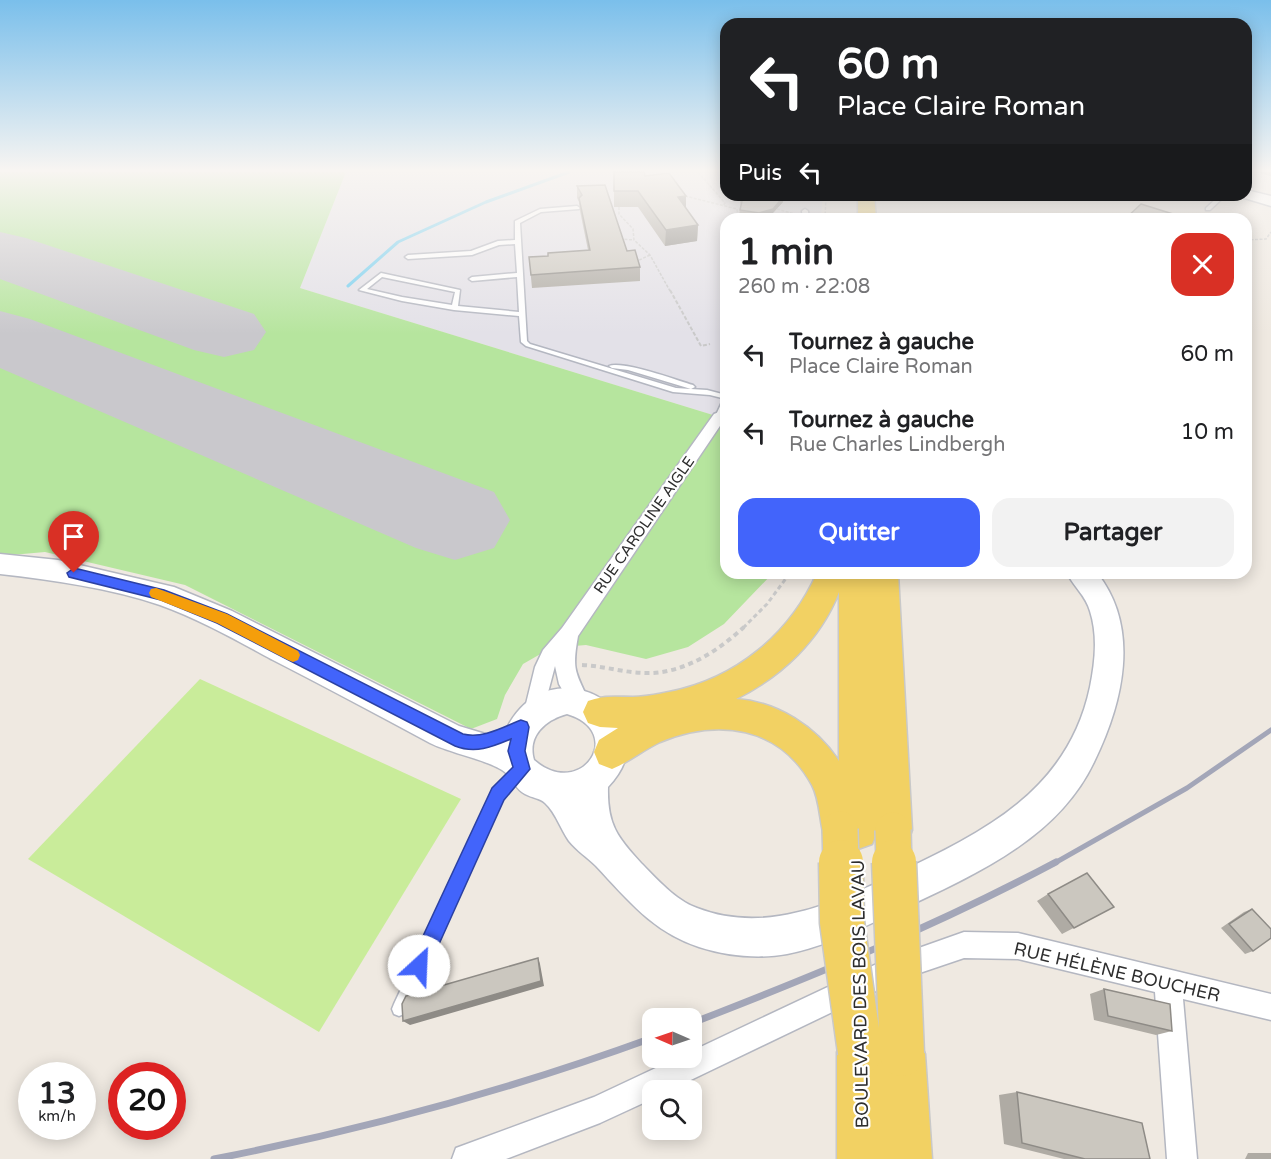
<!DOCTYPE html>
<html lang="fr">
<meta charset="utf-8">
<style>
body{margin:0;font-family:"Varela Round",sans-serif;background:#f2f2f2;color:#202124;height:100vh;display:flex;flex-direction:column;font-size:22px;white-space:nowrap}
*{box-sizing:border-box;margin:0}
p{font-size:20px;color:#757577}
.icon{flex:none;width:33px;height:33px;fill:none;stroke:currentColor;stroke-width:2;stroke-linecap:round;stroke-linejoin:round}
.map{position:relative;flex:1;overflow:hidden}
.panel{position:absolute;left:720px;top:213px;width:532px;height:366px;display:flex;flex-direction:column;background:#fff;border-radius:18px;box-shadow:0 3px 15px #0003}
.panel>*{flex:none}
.guide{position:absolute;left:720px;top:18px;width:532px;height:183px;border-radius:18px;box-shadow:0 3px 15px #0003;background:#202124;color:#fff;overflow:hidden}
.needle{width:39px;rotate:272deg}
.fabs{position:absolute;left:642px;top:1008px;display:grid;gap:12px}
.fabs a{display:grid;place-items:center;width:60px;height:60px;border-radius:12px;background:#fff;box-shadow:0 3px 15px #0003;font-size:30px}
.speed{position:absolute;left:18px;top:1062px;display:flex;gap:12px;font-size:30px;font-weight:700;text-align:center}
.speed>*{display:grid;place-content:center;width:78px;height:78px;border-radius:50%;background:#fff;box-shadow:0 3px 15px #0003;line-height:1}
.speed small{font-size:15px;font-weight:400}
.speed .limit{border:9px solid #d22;background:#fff;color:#111}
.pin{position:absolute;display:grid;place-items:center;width:51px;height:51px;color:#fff;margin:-62px -26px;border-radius:50% 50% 50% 0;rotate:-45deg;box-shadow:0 0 6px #0007}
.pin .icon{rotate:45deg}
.me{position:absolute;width:66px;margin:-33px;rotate:25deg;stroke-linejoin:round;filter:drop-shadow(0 0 4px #0008)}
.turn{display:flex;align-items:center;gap:21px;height:126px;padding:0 18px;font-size:27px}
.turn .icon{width:78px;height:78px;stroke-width:2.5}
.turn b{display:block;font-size:42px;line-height:51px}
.then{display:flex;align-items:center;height:57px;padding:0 18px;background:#0003;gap:12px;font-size:22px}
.round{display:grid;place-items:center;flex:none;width:63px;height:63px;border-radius:18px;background:#f2f2f2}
.overview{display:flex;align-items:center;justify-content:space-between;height:102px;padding:0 18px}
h1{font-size:36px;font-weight:800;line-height:45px}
.primary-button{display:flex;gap:12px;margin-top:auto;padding:12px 18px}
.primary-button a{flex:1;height:69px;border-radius:18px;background:#4264fb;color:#fff;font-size:24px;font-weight:800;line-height:69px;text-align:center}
.primary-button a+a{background:#f2f2f2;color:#202124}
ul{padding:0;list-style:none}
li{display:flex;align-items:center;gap:18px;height:78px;padding:0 18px}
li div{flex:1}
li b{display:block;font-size:22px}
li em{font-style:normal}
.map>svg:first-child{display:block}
</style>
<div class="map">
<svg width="1271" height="1159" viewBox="0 0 1271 1159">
<rect width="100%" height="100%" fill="#efe9e1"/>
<path fill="#e3e1e8" d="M346,172H726V195H823L821,219H726V419L300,288Z"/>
<path fill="#b6e59e" d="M0,172H346L300,288L726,419V573H773L724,624L688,647L646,659L586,645L551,648L523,664L505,695L497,719L471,729L185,585L45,552L0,556Z"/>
<path fill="#c9ec9a" d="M200,679L461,799L319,1032L28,859Z"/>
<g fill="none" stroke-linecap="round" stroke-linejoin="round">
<path stroke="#75cff0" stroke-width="3" d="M348,286L398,242L486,202L569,172"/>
<path fill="#c9c8cc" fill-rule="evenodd" d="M0,232L26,238L254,314L266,332L254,350L224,357L194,350L0,279Z
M0,311L30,319L494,492L510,520L494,548L455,560L416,548L0,368Z"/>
<g stroke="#b4b7c1" stroke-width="3">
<path id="lane" d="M1220,195H1226L1210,210H1206V208Z
M577,206L580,208L579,209L541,212L520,223L527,341L530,344L676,388L691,389L628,370L612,368L609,366C622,360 677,380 693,385L695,387L691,389L707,390L726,395V399L710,395L673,392L526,346L521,342L519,316L454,310L402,301L359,290L381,273L460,290L458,306L519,312L517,277L472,281L469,279L472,277L517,273L515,244L499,245L472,255L408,259L405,257L408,255L471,251L498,241L515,240V221L540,209ZM382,277L455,292L452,305L402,297L367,289Z
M805,209L808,211L809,219H803L802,211Z
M723,400H726V410L722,419H716L715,417Z
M519,767L523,768L524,772L523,776L502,798L404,1014L399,1016L394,1014L392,1009L394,1004L494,790L515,768Z"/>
</g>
<g stroke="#b4b7c1" stroke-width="3">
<path id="street" d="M719,412L724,414L726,417L578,636C572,670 575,671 589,701L586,707L579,710L572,707L559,684L555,666L541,719L534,721L527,719L524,712L535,667L543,650L562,628L714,414Z
M964,932L1018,933L1271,994V1020L1183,999L1197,1159H1167L1155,992L1018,959L964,958L899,980L670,1090H652V1099L600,1123L506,1159H452L456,1148L594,1097L677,1058H692V1051L885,960Z"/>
</g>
<g stroke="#b4b7c1" stroke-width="3">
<path id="secondary" d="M1246,190L1271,196V206L1241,197L1239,195H1246Z
M0,554L58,560L174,587L232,611L459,726L502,739C542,634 678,713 608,787C607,824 617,837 641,863C657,879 675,900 697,908C766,935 834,903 896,874C984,832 1068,791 1090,687C1095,662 1098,636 1090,611C1086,596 1074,587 1067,573H1097C1141,628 1123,703 1094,762C1057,840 972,876 898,911C863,927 825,947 787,954C759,959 727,956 699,947C653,932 628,900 596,866C587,857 577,851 569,841C561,830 556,813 545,803C540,798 532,798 525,794C516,789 513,780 506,773C493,761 449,753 430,743C378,715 326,687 273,660C236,640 199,619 160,605C109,588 53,580 0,574ZM567,714C627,732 581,801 534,760C527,736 545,720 567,714Z"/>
</g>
<g stroke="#c9c9c9" stroke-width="3">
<path id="primary" d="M858,195H874L876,219H858Z
M817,573H898L912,830L907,844L893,849L879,844L876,834L872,844L858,849L848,845L840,848L826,843C819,824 821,802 812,785C780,726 718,718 660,742C643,750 629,762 612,769L599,764L594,752L599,740L618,728L600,727L588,723L583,712L588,701C603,695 617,697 633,697C645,697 658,694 669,692C736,679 790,634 817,573ZM839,592V761C816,727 778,702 736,699C782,676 820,640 839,592Z
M860,1029L876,1036L881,1048L886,1038L902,1031L918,1038L925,1054L932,1159H837V1052L844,1036Z"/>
</g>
<path stroke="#c9c9c9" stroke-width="1.5" stroke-dasharray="3 1.5" stroke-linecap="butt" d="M698,172L725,203L723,206
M685,196L737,209L738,216L753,219
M619,207V214L633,229L634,240L650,255L670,291
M777,209L795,214
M825,219L826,195
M620,239L634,240
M1246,240L1266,239L1271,232
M635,262L650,255"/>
<path stroke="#c9c9c9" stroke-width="2" stroke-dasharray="4 2" stroke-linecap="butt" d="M670,290L701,346L710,344"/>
<path stroke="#c9c9c9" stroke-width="3" stroke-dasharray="4.5 3" stroke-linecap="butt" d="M743,628L767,604L790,573"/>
<path stroke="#c9c9c9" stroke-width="4" stroke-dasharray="5 4" stroke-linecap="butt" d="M582,665C604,666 625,673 646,673C683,674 718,651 744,627"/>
<use href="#lane" fill="#fff" fill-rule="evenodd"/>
<use href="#street" fill="#fff" fill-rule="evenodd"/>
<use href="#secondary" fill="#fff" fill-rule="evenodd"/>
<use href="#primary" fill="#f2d163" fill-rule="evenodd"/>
<path stroke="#a3a6b8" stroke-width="5" d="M1053,864L1187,788L1271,730"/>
<path stroke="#a3a6b8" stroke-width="7" d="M692,1023C816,975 938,925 1056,862
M214,1159C363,1130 509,1090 652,1038"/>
<g stroke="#c9c9c9" stroke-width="38" stroke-linecap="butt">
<path id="primary-bridge-far1" d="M840,829L841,864
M893,830L894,864"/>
</g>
<g stroke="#c9c9c9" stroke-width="47" stroke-linecap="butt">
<path id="primary-bridge" d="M841,862L842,922L860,1052
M894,862L902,1054"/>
</g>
<use href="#primary-bridge-far1" stroke="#f2d163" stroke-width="35"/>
<use href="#primary-bridge" stroke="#f2d163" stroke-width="44"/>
</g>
<path fill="#afaba4" d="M614,172L645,176L686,196V208L698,225L697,241L665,246L638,207H614Z
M1257,172H1271V176Z
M577,186L640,267V281L532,288L529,257L548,256L588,250L580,211L579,202L577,198Z
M784,196L783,202L772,214L758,218L739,215L741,205L740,202V197Z
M1048,894L1114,907L1062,934L1037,901Z
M1252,909L1253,951L1245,954L1221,928L1244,912Z
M1104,989L1172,1031L1156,1035L1094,1020L1090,994Z
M1017,1092L1150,1159H1064L1004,1144L999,1095Z
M1248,1153H1271V1159H1245Z"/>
<path fill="#8e8b86" d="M686,196V212L678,197Z
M784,196L783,202L772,214L758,218L759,213Z
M698,225L697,241L665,246L666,230Z
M538,958L540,964L544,986L410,1025L403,1021Z"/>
<path fill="#cbc7bf" stroke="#8e8b86" stroke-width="1.5" d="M614,172H644L645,176L669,173L686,196L678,197L698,225L666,230L638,191H614Z
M605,185L627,251L635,250L640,267L531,275L529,257L548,256V253L590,250L579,198L582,195L577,186Z
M743,195H773L784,196L773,209L759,213L740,210L742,201L740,197Z
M1141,204L1189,219H1116L1119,217L1125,219Z
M1087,873L1114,907L1074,928L1048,894Z
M1252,909L1271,929V938L1253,951L1229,924Z
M538,958L541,981L403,1021L402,1004L406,996Z
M1104,989L1170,1004L1172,1031L1108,1016Z
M1017,1092L1142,1123L1150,1159H1085L1022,1143Z"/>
<linearGradient id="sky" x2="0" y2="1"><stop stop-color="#7abfeb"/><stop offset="0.51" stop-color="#f8f5f2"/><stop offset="1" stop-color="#f8f5f2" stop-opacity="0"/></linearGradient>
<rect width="1271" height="334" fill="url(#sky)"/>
<path fill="#4264fb" stroke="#2b41a3" stroke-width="1.5" d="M74,568L164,590L227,614L463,734C483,739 503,727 521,720L527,722L529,727L525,751L530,769L504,800L426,973L419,976L412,973L409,966L492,788L513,767L508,751L511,739C492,747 475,754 455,746L217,623L161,600L69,577L67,573Z"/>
<path fill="#f59e0b" d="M156,588L227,614L298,651L300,655L298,660L293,662L288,660L217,623L151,597L149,593L151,589Z"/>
<g text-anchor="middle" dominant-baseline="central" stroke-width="4.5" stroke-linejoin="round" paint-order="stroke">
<g font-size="15" fill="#2e2e2e" stroke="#fff">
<text transform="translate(644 525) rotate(-55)">RUE CAROLINE AIGLE</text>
</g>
<g font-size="18" fill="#2e2e2e" stroke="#fff">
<text transform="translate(1117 972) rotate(13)">RUE HÉLÈNE BOUCHER</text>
<text transform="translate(860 994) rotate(-91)">BOULEVARD DES BOIS LAVAU</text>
</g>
</g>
</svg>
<div class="fabs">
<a><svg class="needle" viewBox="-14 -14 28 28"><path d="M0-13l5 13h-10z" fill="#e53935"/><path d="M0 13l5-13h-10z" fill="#757577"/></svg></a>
<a><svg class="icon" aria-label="search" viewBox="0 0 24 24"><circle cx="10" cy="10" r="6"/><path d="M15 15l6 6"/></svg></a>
</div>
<div class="speed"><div>13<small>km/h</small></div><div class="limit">20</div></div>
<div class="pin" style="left:74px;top:573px;background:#d93025"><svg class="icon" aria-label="arrive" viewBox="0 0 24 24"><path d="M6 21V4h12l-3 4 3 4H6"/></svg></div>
<svg class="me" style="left:419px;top:966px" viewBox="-20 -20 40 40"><circle r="19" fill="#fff"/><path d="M0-13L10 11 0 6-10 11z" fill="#4264fb"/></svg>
<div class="guide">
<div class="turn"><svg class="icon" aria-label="left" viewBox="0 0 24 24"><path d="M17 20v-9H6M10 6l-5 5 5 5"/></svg><div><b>60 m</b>Place Claire Roman</div></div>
<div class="then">Puis<svg class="icon" aria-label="left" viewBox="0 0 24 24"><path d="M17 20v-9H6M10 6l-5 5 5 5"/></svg></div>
</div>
<section class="panel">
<div class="overview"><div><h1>1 min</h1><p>260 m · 22:08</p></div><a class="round" style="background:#d93025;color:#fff"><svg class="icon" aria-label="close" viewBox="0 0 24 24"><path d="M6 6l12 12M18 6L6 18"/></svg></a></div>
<ul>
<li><svg class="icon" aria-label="left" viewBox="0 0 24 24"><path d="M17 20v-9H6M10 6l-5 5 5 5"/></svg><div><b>Tournez à gauche</b><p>Place Claire Roman</p></div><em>60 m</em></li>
<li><svg class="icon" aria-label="left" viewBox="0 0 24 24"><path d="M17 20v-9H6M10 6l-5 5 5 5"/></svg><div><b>Tournez à gauche</b><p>Rue Charles Lindbergh</p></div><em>10 m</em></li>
</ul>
<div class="primary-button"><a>Quitter</a><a>Partager</a></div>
</section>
</div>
